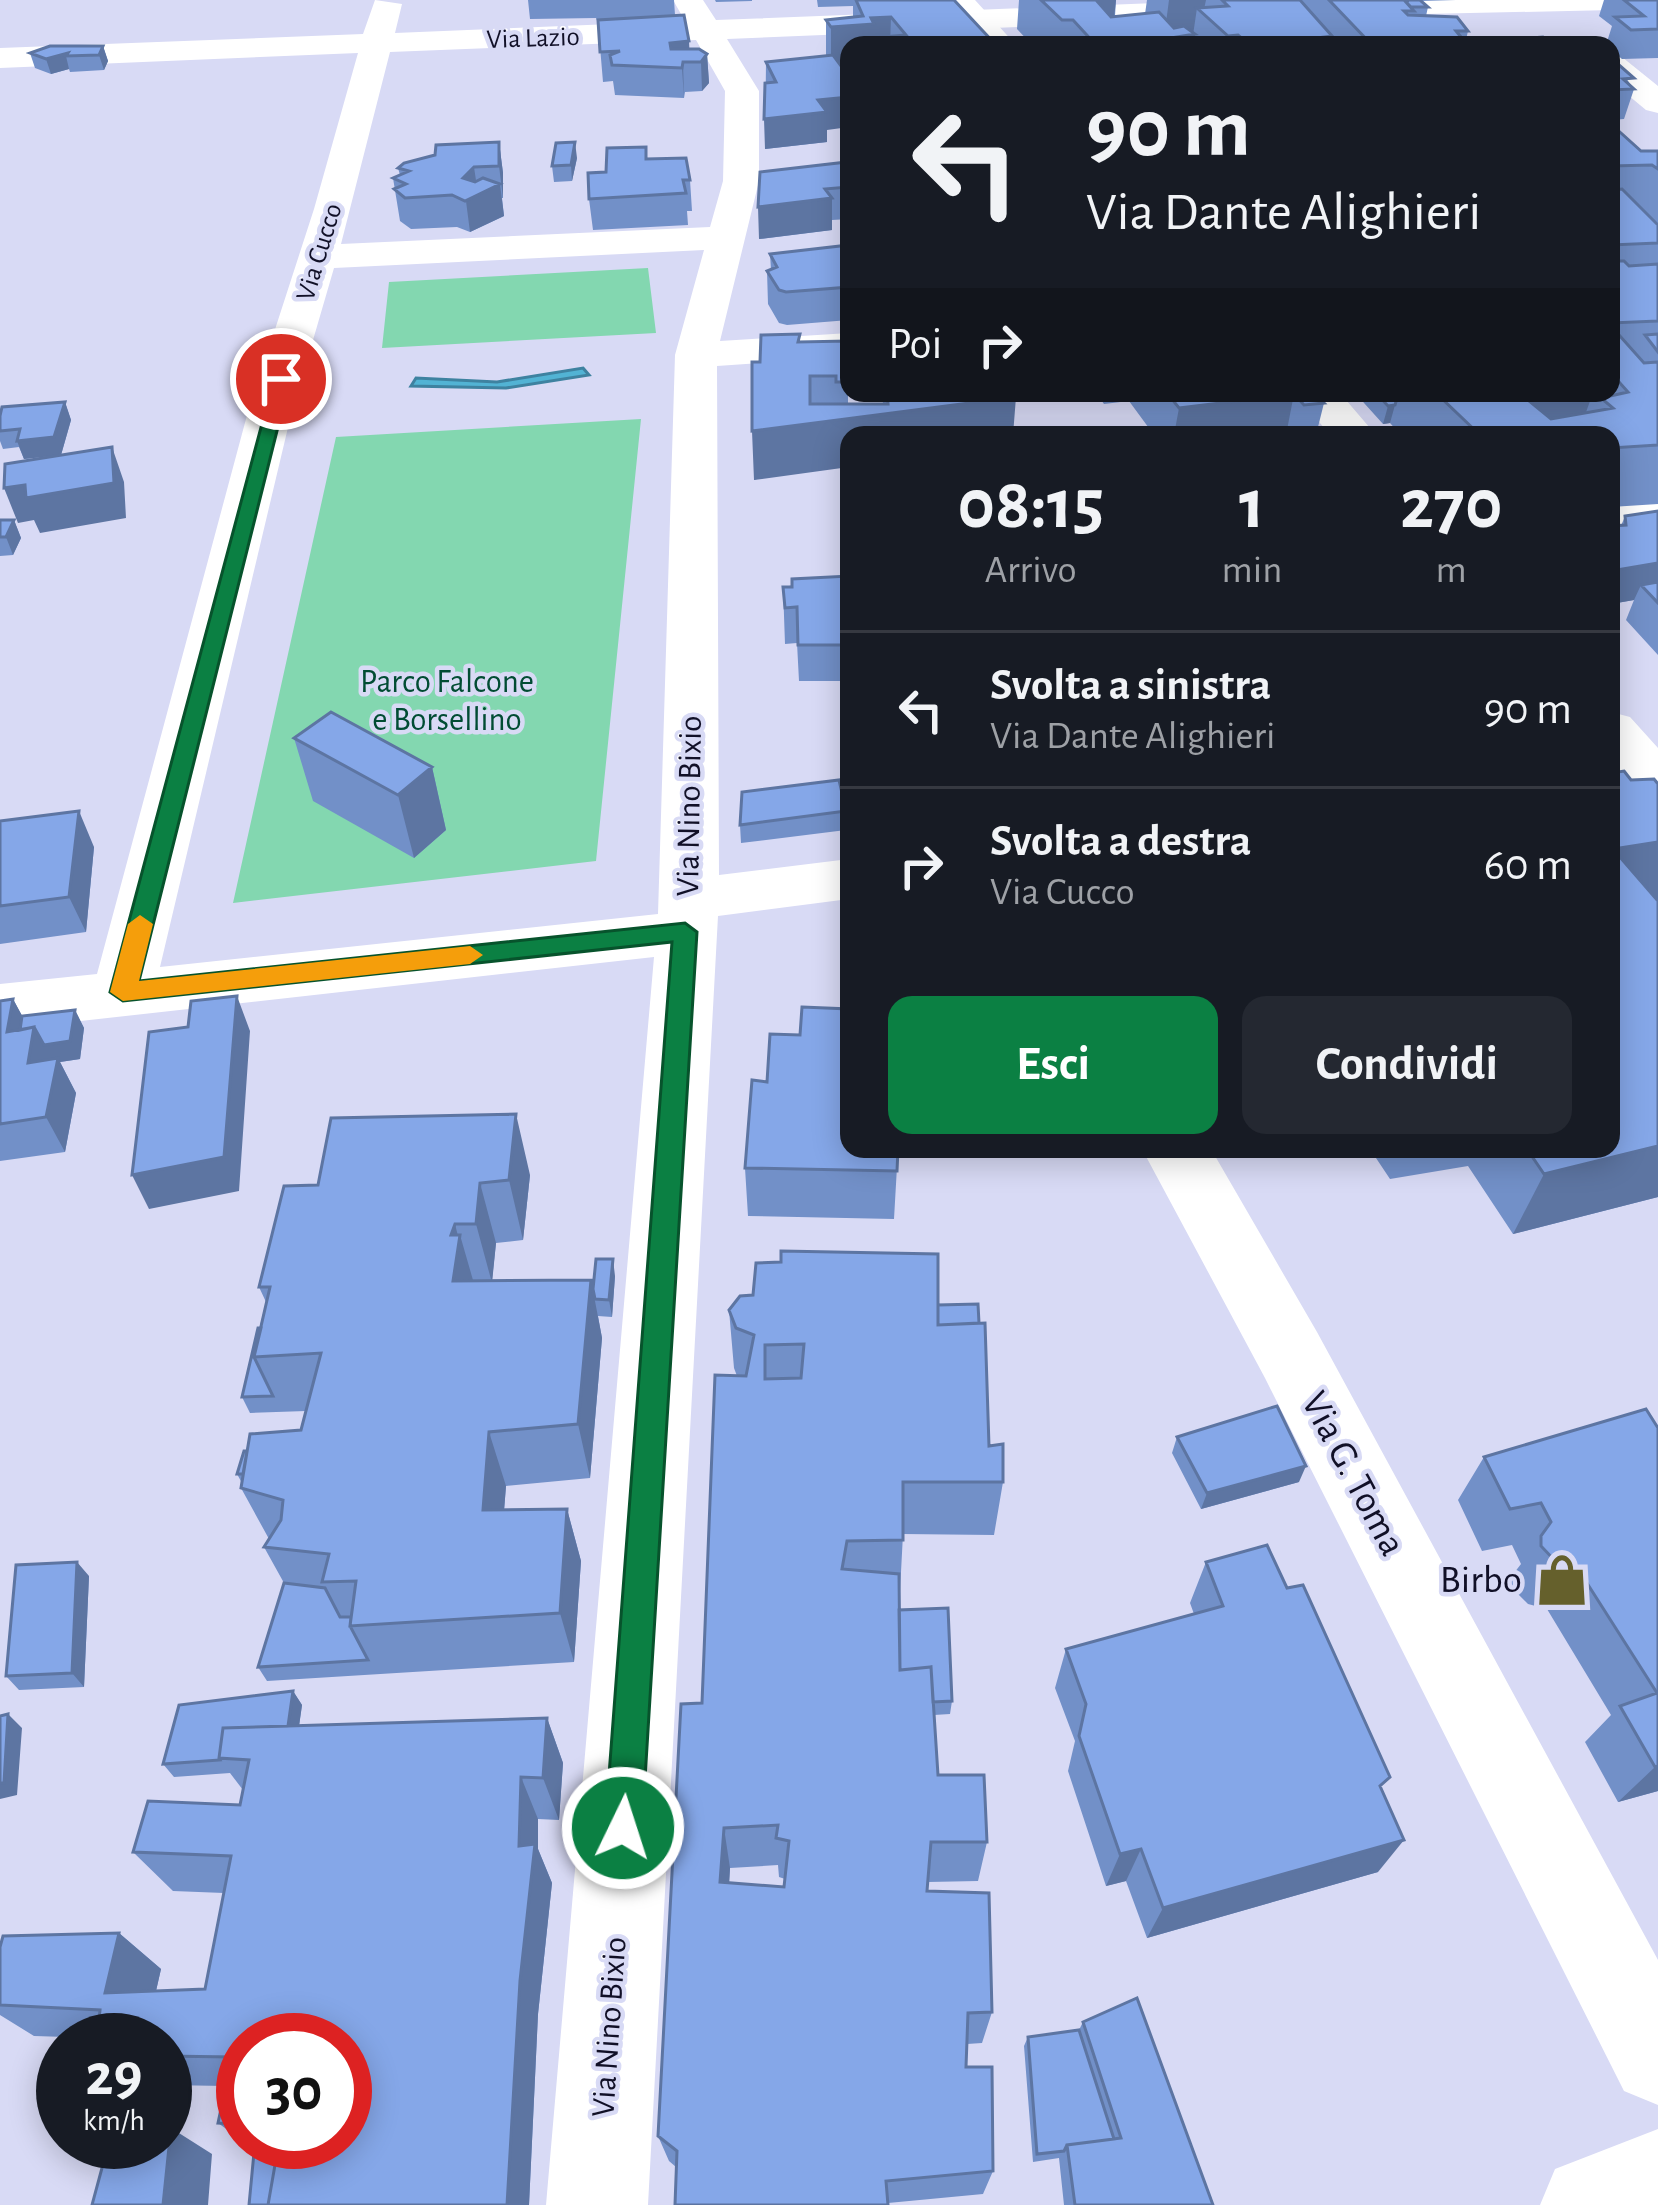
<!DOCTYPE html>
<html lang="it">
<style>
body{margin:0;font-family:"Alegreya Sans",sans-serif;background:#242831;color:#f1f3f6;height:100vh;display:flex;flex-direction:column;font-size:45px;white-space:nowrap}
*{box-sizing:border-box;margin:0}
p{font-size:39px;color:#9ea1a6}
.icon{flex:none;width:66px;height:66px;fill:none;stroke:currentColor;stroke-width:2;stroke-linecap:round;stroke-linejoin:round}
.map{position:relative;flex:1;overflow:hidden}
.sheet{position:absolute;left:840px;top:426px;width:780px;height:732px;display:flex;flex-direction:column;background:#171b24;border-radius:24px;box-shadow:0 6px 30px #0003}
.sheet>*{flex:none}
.banner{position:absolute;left:840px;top:36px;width:780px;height:366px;border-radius:24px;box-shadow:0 6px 30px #0003;background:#171b24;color:#f1f3f6;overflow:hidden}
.speed{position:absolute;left:36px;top:2013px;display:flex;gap:24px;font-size:60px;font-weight:700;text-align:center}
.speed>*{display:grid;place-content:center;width:156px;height:156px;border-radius:50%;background:#171b24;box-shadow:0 6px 30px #0003;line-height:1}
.speed small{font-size:30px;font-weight:400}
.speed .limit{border:18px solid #d22;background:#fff;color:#111}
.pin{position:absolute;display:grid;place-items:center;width:102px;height:102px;color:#fff;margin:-51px;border:6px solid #fff;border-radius:50%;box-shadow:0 3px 12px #0007}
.me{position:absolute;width:132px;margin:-66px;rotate:4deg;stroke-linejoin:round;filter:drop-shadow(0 0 9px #0008)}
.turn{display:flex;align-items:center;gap:42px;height:252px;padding:0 48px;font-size:54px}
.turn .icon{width:156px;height:156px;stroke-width:2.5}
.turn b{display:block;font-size:84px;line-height:102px}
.then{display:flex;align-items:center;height:114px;padding:0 48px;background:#0003;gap:24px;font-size:45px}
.eta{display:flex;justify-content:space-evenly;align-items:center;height:204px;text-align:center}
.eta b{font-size:72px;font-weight:700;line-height:84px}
.cta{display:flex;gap:24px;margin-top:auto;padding:24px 48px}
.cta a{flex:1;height:138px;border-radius:24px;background:#0b8043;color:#fff;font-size:48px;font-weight:700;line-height:138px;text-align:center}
.cta a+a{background:#242831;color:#f1f3f6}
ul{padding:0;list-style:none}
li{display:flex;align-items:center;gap:36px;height:156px;padding:0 48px;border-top:3px solid #363941}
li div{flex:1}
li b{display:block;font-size:45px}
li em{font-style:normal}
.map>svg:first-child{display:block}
</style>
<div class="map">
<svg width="1658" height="2205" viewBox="0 0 1658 2205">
<rect width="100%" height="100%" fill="#d8daf5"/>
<path fill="#83d7b0" d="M648,268L656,333L382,348L389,282Z
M641,419L596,861L233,903L336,437Z"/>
<path fill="#52b3d4" stroke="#3e82a0" stroke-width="3" d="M583,368L589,375L506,388L411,386L416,378L497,382Z"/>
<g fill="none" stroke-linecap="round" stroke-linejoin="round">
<path fill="#fff" fill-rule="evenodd" d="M375,0L402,4L395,33L685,21L673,0H703L716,20L1233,0L1248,3L1252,9L1237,18L727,39L759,91V181L720,341L849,333V357L717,366L719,875L849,859V899L718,916L648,2205H546L654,957L0,1030V984L97,974L246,419L314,209L358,53L0,68V48L363,34ZM696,40L725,91L723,181L710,227L341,244L390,52ZM704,250L675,355L658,914L160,967L290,419L334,268Z
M1326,0H1658V9L1335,16L1320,7Z
M1611,54L1622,57L1658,86V113L1646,110L1611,81Z
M1658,497V525L1611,530V502Z
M1142,1149H1211L1317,1332L1658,1960V2105L1624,2091L1265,1378Z
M1658,2129V2205H1540L1555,2169Z"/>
<path fill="#fff" fill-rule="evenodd" d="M943,0H975L1016,45H983Z
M1295,393H1340L1376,435H1330Z
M1611,712L1630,717L1658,748V800L1638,795L1611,763Z"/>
</g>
<path fill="#7290c8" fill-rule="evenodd" d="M528,0H674L675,15L689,49L707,54L709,83L702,91L685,92L684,98L615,95L613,81L603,82L598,23L596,18L530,19Z
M715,0H752V1L716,2Z
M817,0H954L996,45H849L827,130V142L765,149L766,62L826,55V20L853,17V6L818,7Z
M1019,0H1116L1115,16L1145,14L1147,0H1456L1421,1L1428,7L1426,16L1468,31L1465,44L1467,45H1032L1017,29Z
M1604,0H1658V58L1622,59L1611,50V45H1606L1612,26L1599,16Z
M103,46L108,61L104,70L70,72L69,69L51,74L35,68L30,53Z
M1611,58L1634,89L1624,119L1611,120Z
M1611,124L1641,151H1658V504L1611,507V435H1401L1390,423L1383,424L1355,393H1611Z
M499,142L503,173V198H502L504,216L470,232L457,227L411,229L400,221L393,178L400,175L398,168Z
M577,158L572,181L554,182L552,166Z
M646,159L690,180L692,211H687L688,225L593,230L589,199L606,172Z
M849,164V219L832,220V230L759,239Z
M849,245V320L787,325L779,323L768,304L767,271L771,270L770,254Z
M800,341H848V404H883L882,393H1014L754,480L760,362Z
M1096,393H1322L1320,399L1324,403L1316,435H1154L1129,401L1104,404Z
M65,402L71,420L61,455L24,459L19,447L3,449L0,441V416Z
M1658,511V655L1626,620L1634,600L1611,604V526H1621L1625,516Z
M0,520H14L21,538L13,555L0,556Z
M849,576V681H799L797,643L785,644L783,587Z
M294,738L432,767L446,830L414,858L313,801Z
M846,811V830L741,843L740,825Z
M0,821L94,847L86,932L0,944Z
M13,999L22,1016L75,1010L84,1028L80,1059L60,1062L76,1093L65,1152L0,1161V1001Z
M849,1149H898L894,1219L748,1216L745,1168Z
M1370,1149H1611L1658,1197L1513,1234L1468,1166L1390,1179Z
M530,1175L523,1240L496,1243L492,1280H591L593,1289L615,1276L612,1317L598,1316L602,1338L590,1478L506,1486L504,1510L567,1509L581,1561L574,1662L267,1681L258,1667L284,1583L264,1547L269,1539L241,1488L242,1483L237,1474L301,1430L306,1411L250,1413L242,1397L266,1302L259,1287L284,1186Z
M938,1305L1003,1482L994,1535L903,1534L899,1610L952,1701L950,1714L934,1715L938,1775L987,1842L978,1881L928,1882L927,1891L992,2012L982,2043L967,2044L966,2067L993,2171L983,2194L888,2203L676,2167L669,2161L658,2136L737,1376L734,1368L729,1310ZM778,1865L779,1877L785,1879L784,1887L729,1883L730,1868Z
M1658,1428V1791L1618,1802L1585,1742L1611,1715L1547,1609L1528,1604L1511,1587V1577L1521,1564L1512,1545L1482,1551L1458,1500L1484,1457Z
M1177,1437L1299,1482L1201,1509L1172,1453Z
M1206,1562L1381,1789L1378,1872L1147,1938L1126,1881L1106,1886L1068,1771L1075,1741L1055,1688L1066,1649L1194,1614L1190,1603Z
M89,1576L84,1687L19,1690L6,1676Z
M293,1691L302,1705L299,1726L547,1718L563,1763L559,1820L538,1819V1849L552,1883L538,2014L529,2205H249L255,2149L245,2142H345L243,2040V2141L218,2123L226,2086L165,2085V2040L34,2036L0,2015V1947L119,1933L161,1969L156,1991L205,1989L224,1893L173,1891L133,1852L240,1805L243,1790L230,1773L174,1777L163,1764Z
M1083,2022L1213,2205H1064L1059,2158L1033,2162L1024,2046L1028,2037L1079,2030Z"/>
<path fill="#5d75a2" d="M1096,0H1116L1111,45Z
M1169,0H1206L1203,14L1197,8L1193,35L1195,34L1194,45H1176L1164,38Z
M891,17L890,45L882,37V45H849V67L831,69V27L871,18Z
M1238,35L1236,45H1227L1228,36Z
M1332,36L1330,45H1308L1309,39Z
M689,41L690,62H683L684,98L682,68H672L670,43Z
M103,46L108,61L104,70L99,55Z
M68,53L66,56L69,69L51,74L46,59Z
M707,54L709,83L702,91L701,62Z
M849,75V127L827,130V142L765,149L764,119L818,100L843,76Z
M499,142L503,173V198L499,166Z
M575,142L577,158L572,181L571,165Z
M474,167L478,194L500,184L504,216L470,232L463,178Z
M832,198V230L759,239L758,207Z
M1530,393H1593L1582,423L1535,435L1523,396Z
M1294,394L1286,435H1174L1179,408Z
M1016,397L1013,435H849V467L754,480L752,431Z
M65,402L71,420L61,455L24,459L17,441Z
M1395,405L1390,423L1383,424L1388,406Z
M112,447L124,482L126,518L40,533L34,520L18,523L4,488Z
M14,520L21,538L13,555L6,537Z
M1658,563V596L1641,585L1634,600L1611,604V571Z
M432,767L446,830L414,858L398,795Z
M79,811L94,847L86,932L69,897Z
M1658,842V900L1613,849Z
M237,996L250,1031L239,1191L149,1209L132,1175Z
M13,999L32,1034L34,1027L75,1010L84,1028L80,1059L60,1062L76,1093L65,1152L46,1117L47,1098L7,1032Z
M516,1114L530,1175L523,1240L509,1180Z
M1658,1146V1197L1513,1234L1544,1174Z
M480,1183L496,1243L492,1283L476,1224Z
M455,1224L459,1240L460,1235L477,1294L453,1281L451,1235Z
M613,1259L615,1276L612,1317L609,1300Z
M591,1280L602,1338L590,1478L578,1424Z
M489,1432L506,1486L500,1562L483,1510Z
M1306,1466L1299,1482L1201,1509L1207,1493Z
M567,1509L581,1561L574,1662L560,1613Z
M77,1562L89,1576L84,1687L72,1673Z
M293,1691L302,1705L293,1768L284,1755Z
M8,1714L22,1728L17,1795L0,1799V1783Z
M547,1718L563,1763L559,1820L543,1778Z
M1658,1766V1791L1618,1802L1655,1767Z
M521,1777L538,1819V1849L552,1883L538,2014L529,2205H507Z
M724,1828L730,1868L727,1920L720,1882Z
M1404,1840L1378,1872L1147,1938L1163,1908Z
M1141,1849L1126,1881L1106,1886L1120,1854Z
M119,1933L161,1969L148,2026L105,1993Z
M171,2128L212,2154L208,2205H163Z"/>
<path fill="#85a7e8" stroke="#5d75a2" stroke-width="3" fill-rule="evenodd" d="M856,0H954L996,45H935L932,41L888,45L882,37L906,35L891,17L871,18L874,24L831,27L826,20L863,16Z
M1041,0H1096L1111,17L1159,12L1174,28L1184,26L1195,34L1177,37L1186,45H1096L1073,20H1062Z
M1222,0H1300L1332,36L1309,39L1317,45H1250L1238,35L1228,36L1197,8L1228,6Z
M1329,0H1404L1414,11H1404L1408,15L1457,17L1468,31H1456L1461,37L1454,38L1467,45H1372Z
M1408,0H1420L1428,7H1411L1407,3Z
M1624,0H1658V29L1631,30L1615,17L1644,16Z
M684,15L689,41L670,43L671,49H699L707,54L701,62H683L682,68L612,65L610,55L620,51L600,52L598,20Z
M1543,37L1552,45H1513L1507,40Z
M50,46H103L99,55L66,56L68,53L46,59L30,53Z
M833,55L841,66L849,65V75L843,76L849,83V97L818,100L827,112L764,119L765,83L776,82L766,62Z
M1611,58L1634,78L1623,79L1634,89L1611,90Z
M1611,124L1641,151H1658V169L1652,165L1611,166Z
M499,142V166L474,167L463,178L475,182L483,178L500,184L465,201L452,195L405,198L394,189L406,184L393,178L409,171L398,168L404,163L435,155L436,145Z
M575,142L571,165L552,166L556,143Z
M646,147V159L686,158L690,180H683L686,193L589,199L588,173L606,172L607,148Z
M847,162L849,187L825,189L832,198L758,207L760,172Z
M1622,189L1658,225V243L1611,245V190Z
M849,245V287L786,292L779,290L767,271L777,267L770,254Z
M1611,261H1624L1629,266L1658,264V321L1611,323Z
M1611,326L1644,363L1658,362V445L1611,448V435H1480L1436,393H1540L1523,396L1551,419L1613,408L1601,398L1628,392L1611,373Z
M800,334L798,342L848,341V382H836V376H810V404H888L887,393H1014L1016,397L752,431V362H760L761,335Z
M1658,334V352L1645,335Z
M1167,393H1313L1324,403L1304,405L1294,394L1179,408Z
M1376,393H1396L1398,395L1395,405L1388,406Z
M65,402L54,437L17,441L20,429L0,431V416L2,407Z
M1292,428L1299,435H1238Z
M112,447L114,483L26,498L25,485L4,488L5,464Z
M1658,511V563L1611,571V526L1626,525L1625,516Z
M0,520H14L6,537H0Z
M849,576V645H798L797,607L785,608L783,587H792V579Z
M1658,582V603L1641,585Z
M331,712L432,767L398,795L294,738Z
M1624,771L1631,780L1654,779L1658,784V842L1613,849L1658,901V1146L1544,1174L1527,1149H1611V773Z
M839,780L846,811L740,825L742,792Z
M79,811L69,897L0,906V821Z
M237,996L224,1157L132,1175L149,1032L188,1027L191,1001Z
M13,999L7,1032L34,1027L28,1063L58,1058L46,1117L0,1124V1001Z
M802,1007L849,1009V1149H898L897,1171L745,1168L752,1080L767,1082L770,1034L800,1035Z
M75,1010L70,1041L44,1045L34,1027L20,1030L22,1016Z
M516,1114L509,1180L480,1183L476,1224H455L451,1235H460L453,1281L591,1280L578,1424L489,1432L483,1510L567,1509L560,1613L350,1626L356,1581L322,1582L329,1554L264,1547L281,1520L283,1500L241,1488L250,1434L301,1430L321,1353L254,1357L270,1287H259L284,1186L318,1185L331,1118Z
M781,1251L938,1254V1325L985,1323L989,1446L1003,1444V1482H903V1540L847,1541L842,1569L899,1574L900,1670L931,1667L938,1775H984L987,1842H931L927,1891L989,1893L992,2012L968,2013L966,2067H992L993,2171L886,2181L888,2205H675L677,2151L658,2136L681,1704L702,1703L715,1375L746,1376L754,1335L736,1328L729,1310L740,1296L753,1295L756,1263L781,1262ZM804,1344L801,1378L765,1379V1345ZM778,1825L776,1838L789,1841L784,1887L720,1882L724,1828Z
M596,1259H613L609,1300L595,1299L593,1289Z
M978,1304L979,1323L938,1325V1305Z
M258,1328H261L254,1357L273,1396L242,1397Z
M1277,1406L1306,1466L1207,1493L1177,1437Z
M1646,1409L1658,1428V1766L1655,1767L1620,1706L1657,1693L1578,1569L1558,1564L1541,1546V1536L1551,1522L1541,1503L1510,1509L1484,1457Z
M244,1451H247L243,1474H237Z
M1267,1545L1287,1588L1303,1585L1390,1777L1380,1786L1404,1840L1163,1908L1141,1849L1120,1854L1079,1736L1086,1704L1066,1649L1223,1606L1206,1562Z
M77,1562L72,1673L6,1676L16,1565Z
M284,1583L325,1588L340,1617H351L350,1626L368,1660L258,1667Z
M948,1608L952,1701L933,1702L931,1667L900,1670L899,1610Z
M293,1691L288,1726L223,1728L219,1758L220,1760L163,1764L179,1705Z
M8,1714L4,1783H0V1716Z
M547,1718L543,1778L521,1777L519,1846L535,1844L520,1981L507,2205H268L279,2142H345V2040H243V2124L218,2123L232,2057L165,2056V2040H97L100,2010L0,2005V1947L3,1936L119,1933L105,1993L205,1989L231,1856L133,1852L148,1801L240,1805L249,1760L219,1758L223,1728Z
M1137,1998L1213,2205H1075L1067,2145L1121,2138L1083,2022Z
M1079,2030L1114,2139L1067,2145L1064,2151L1037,2154L1028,2037Z
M165,2128H171L163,2205H92L109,2142H165Z
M255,2142H279L268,2205H249Z"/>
<path fill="#0b8043" stroke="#07532c" stroke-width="3" d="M275,375L290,379L139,981L685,923L697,932L642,1828L636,1841L623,1846L610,1841L605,1828L672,942L123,1001L110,992Z"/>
<path fill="#f59e0b" d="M140,915L153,924L139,981L470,946L483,955L470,964L123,1001L110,992L128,924Z"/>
<defs>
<g id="shop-bare" transform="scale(4.14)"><path d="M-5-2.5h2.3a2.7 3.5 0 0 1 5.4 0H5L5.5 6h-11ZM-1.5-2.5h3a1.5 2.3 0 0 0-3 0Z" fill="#65602c" stroke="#d8daf5" stroke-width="2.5" paint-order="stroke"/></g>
</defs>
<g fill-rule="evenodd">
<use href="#shop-bare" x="1562" y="1580"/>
</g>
<g text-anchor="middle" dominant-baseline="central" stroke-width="9" stroke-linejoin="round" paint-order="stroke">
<g font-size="27" fill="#111027" stroke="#d8daf5">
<text transform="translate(533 38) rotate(-2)">Via Lazio</text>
<text transform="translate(319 252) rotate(-73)">Via Cucco</text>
</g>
<g font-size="33" fill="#014c33" stroke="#d8daf5">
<text x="447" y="682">Parco Falcone<tspan x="447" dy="38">e Borsellino</tspan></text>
</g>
<g font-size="33" fill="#111027" stroke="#d8daf5">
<text transform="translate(690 806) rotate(-89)">Via Nino Bixio</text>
<text transform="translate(610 2027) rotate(-86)">Via Nino Bixio</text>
</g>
<g font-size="39" fill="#111027" stroke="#d8daf5">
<text transform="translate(1353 1474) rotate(62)">Via G. Toma</text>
</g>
<g font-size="39" fill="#111027" stroke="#d8daf5" text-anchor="end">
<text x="1522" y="1580">Birbo</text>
</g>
</g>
</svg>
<div class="speed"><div>29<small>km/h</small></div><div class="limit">30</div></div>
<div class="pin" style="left:281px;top:379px;background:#d93025"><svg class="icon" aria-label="arrive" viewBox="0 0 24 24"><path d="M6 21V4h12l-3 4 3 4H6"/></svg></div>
<svg class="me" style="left:623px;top:1828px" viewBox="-20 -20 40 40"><circle r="17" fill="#0b8043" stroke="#fff" stroke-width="3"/><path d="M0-11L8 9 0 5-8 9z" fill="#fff"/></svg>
<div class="banner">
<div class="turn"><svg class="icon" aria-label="left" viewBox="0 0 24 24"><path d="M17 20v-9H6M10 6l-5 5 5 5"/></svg><div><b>90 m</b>Via Dante Alighieri</div></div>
<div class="then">Poi<svg class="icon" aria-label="right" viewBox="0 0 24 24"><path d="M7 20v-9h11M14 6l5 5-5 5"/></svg></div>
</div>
<section class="sheet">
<div class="eta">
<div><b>08:15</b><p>Arrivo</p></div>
<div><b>1</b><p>min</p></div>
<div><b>270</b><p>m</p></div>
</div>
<ul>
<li><svg class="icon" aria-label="left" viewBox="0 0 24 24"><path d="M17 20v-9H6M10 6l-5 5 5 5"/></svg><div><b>Svolta a sinistra</b><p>Via Dante Alighieri</p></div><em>90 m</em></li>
<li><svg class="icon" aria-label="right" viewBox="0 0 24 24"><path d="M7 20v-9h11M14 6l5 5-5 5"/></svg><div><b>Svolta a destra</b><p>Via Cucco</p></div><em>60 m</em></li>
</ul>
<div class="cta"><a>Esci</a><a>Condividi</a></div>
</section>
</div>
